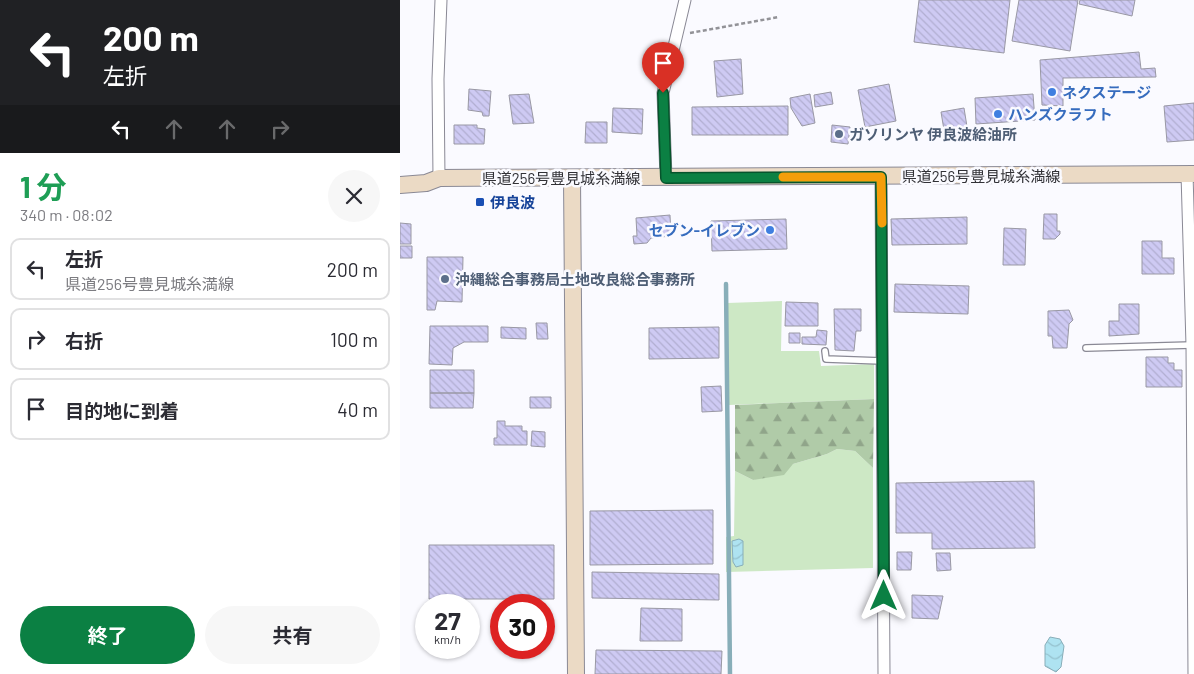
<!DOCTYPE html>
<html lang="ja">
<meta charset="utf-8">
<style>
body{margin:0;font-family:Barlow,"Noto Sans JP",sans-serif;background:#f7f7f7;color:#2b2b33;height:100vh;display:flex;flex-direction:column;font-size:19px;white-space:nowrap}
*{box-sizing:border-box;margin:0}
p{font-size:16px;color:#7c7c81}
.icon{flex:none;width:28px;height:28px;fill:none;stroke:currentColor;stroke-width:2;stroke-linecap:round;stroke-linejoin:round}
.map{position:relative;flex:1;overflow:hidden}
.side{display:flex;flex-direction:column;background:#fff;width:400px}
.side>*{flex:none}
.hud{background:#202124;color:#fff;overflow:hidden}
.speed{position:absolute;left:15px;top:594px;display:flex;gap:10px;font-size:25px;font-weight:700;text-align:center}
.speed>*{display:grid;place-content:center;width:65px;height:65px;border-radius:50%;background:#fff;box-shadow:0 1px 4px #0004;line-height:1}
.speed small{font-size:12px;font-weight:400}
.speed .limit{border:8px solid #d22;background:#fff;color:#111}
.pin{position:absolute;display:grid;place-items:center;width:42px;height:42px;color:#fff;margin:-51px -21px;border-radius:50% 50% 50% 0;rotate:-45deg;box-shadow:0 0 5px #0007}
.pin .icon{rotate:45deg}
.me{position:absolute;width:55px;margin:-28px;rotate:0deg;stroke-linejoin:round;filter:drop-shadow(0 0 4px #0008)}
.turn{display:flex;align-items:center;gap:18px;height:105px;padding:0 20px;font-size:22px}
.turn .icon{width:65px;height:65px;stroke-width:2.5}
.turn b{display:block;font-size:35px;line-height:42px}
.lanes{display:flex;align-items:center;height:48px;padding:0 20px;background:#0003;justify-content:center;gap:25px;direction:ltr}
.lanes .off{opacity:.35}
.round{display:grid;place-items:center;flex:none;width:52px;height:52px;border-radius:26px;background:#f7f7f7}
.head{display:flex;align-items:center;justify-content:space-between;height:85px;padding:0 20px}
h1{font-size:30px;font-weight:700;line-height:38px;color:#1e9e55}
.action{display:flex;gap:10px;margin-top:auto;padding:10px 20px}
.action a{flex:1;height:58px;border-radius:30px;background:#0b8043;color:#fff;font-size:20px;font-weight:700;line-height:58px;text-align:center}
.action a+a{background:#f7f7f7;color:#2b2b33}
ul{padding:0;list-style:none}
li{display:flex;align-items:center;gap:15px;height:62px;margin:0 10px 8px;padding:0 10px;border:2px solid #e1e1e2;border-radius:10px}
li div{flex:1}
li b{display:block;font-size:19px}
li em{font-style:normal}
main{display:flex;flex:1;min-height:0}
.map>svg:first-child{display:block}
</style>
<main>
<section class="side">
<div class="hud">
<div class="turn"><svg class="icon" aria-label="left" viewBox="0 0 24 24"><path d="M17 20v-9H6M10 6l-5 5 5 5"/></svg><div><b>200 m</b>左折</div></div>
<div class="lanes"><svg class="icon" aria-label="left" viewBox="0 0 24 24"><path d="M17 20v-9H6M10 6l-5 5 5 5"/></svg><svg class="icon off" aria-label="ahead" viewBox="0 0 24 24"><path d="M12 20V5M6 11l6-6 6 6"/></svg><svg class="icon off" aria-label="ahead" viewBox="0 0 24 24"><path d="M12 20V5M6 11l6-6 6 6"/></svg><svg class="icon off" aria-label="right" viewBox="0 0 24 24"><path d="M7 20v-9h11M14 6l5 5-5 5"/></svg></div>
</div>
<div class="head"><div><h1>1 分</h1><p>340 m · 08:02</p></div><a class="round"><svg class="icon" aria-label="close" viewBox="0 0 24 24"><path d="M6 6l12 12M18 6L6 18"/></svg></a></div>
<ul>
<li><svg class="icon" aria-label="left" viewBox="0 0 24 24"><path d="M17 20v-9H6M10 6l-5 5 5 5"/></svg><div><b>左折</b><p>県道256号豊見城糸満線</p></div><em>200 m</em></li>
<li><svg class="icon" aria-label="right" viewBox="0 0 24 24"><path d="M7 20v-9h11M14 6l5 5-5 5"/></svg><div><b>右折</b></div><em>100 m</em></li>
<li><svg class="icon" aria-label="arrive" viewBox="0 0 24 24"><path d="M6 21V4h12l-3 4 3 4H6"/></svg><div><b>目的地に到着</b></div><em>40 m</em></li>
</ul>
<div class="action"><a>終了</a><a>共有</a></div>
</section>
<div class="map">
<svg width="794" height="674" viewBox="0 0 794 674">
<defs>
<pattern id="forest-firs" width="22" height="20" patternUnits="userSpaceOnUse" patternTransform="scale(1.25)"><rect width="22" height="20" fill="#b0cba8"/><path d="M5 1l3.5 6h-7zM16 11l3.5 6h-7z" fill="#90a58a"/></pattern>
<pattern id="water-waves" width="16" height="10" patternUnits="userSpaceOnUse" patternTransform="scale(1.25)"><rect width="16" height="10" fill="#aee3f1"/><path d="M0 5q4-4 8 0t8 0" fill="none" stroke="#96c3cf"/></pattern>
<pattern id="building-back-hatch" width="6" height="6" patternUnits="userSpaceOnUse" patternTransform="scale(1.25)"><rect width="6" height="6" fill="#cecaf3"/><path d="M-1 5l2 2M0 0l6 6M5-1l2 2" fill="none" stroke="#b1aed1"/></pattern>
</defs>
<rect width="100%" height="100%" fill="#fafaff"/>
<path fill="#cde8c5" d="M382,301L381,351H419L421,366L474,364V399L329,405L327,303Z
M437,449L455,451L473,468V568L326,572V537L334,536L335,471L353,480L393,464L427,454Z"/>
<path fill="url(#forest-firs)" d="M474,399L473,468L455,451L437,449L427,454L393,464L384,475L353,480L335,471V405Z"/>
<path fill="url(#water-waves)" stroke="#88aeb9" d="M339,539L343,541V565L336,567L333,562L332,541Z
M650,637L660,639L664,646L661,667L656,672L645,666V645Z"/>
<g fill="none" stroke-linecap="round" stroke-linejoin="round">
<path stroke="#88aeb9" stroke-width="4.5" d="M326,284L330,674"/>
</g>
<path fill="url(#building-back-hatch)" stroke="#9998a4" d="M519,0H610L604,53L514,42Z
M619,0H678L670,51L612,41Z
M680,0H735L732,16L679,4Z
M739,52L741,69L755,68L756,77L663,78V106L642,105L640,60Z
M341,59L343,94L317,97L314,61Z
M489,84L496,121L465,127L458,90Z
M69,89L91,91L89,116H83L82,112L68,110Z
M431,92L433,104L415,107L414,95Z
M129,94L134,123L113,124L109,95Z
M410,94L415,123L402,126L391,108L390,98Z
M633,94L635,120L576,124L575,98Z
M794,103V140L767,142L764,106Z
M388,106V135H292V107Z
M213,108L243,109L242,134L212,132Z
M564,108L569,139L546,142L541,112Z
M186,122H207V143H185Z
M54,125H77V128L85,129L84,144H54Z
M432,125L450,127L448,144L431,142Z
M644,214H657V231H660V234L655,239H643Z
M270,215L271,236L251,238L247,243L234,244L233,236H237L236,218Z
M567,217V244L492,245L491,219Z
M386,219L387,249L312,251L311,221Z
M0,223L11,224V244H0Z
M604,228L626,229L625,265H603Z
M742,241H762V258H774V274H742Z
M0,246H12V258H0Z
M27,257H63L62,302L37,301L35,310H27Z
M495,284L569,286L568,314L494,312Z
M386,302L418,303V326H385Z
M719,304H739V334L709,336V321H719Z
M434,309H461V331H456L454,351L435,350Z
M669,310L673,320L669,324L667,348H653L652,336H648V311Z
M136,323H147L148,339H137Z
M30,326H88V342H64L53,348L52,365L29,364Z
M101,327L126,328V339L101,338Z
M319,327V358L249,359V328Z
M417,330L427,331L426,345L402,344V337H416Z
M389,333H400V343H389Z
M746,357H768V363H774V370H782V387H746Z
M30,370H74V393H30Z
M321,386L322,411L302,412L301,387Z
M30,393H74L73,408H30Z
M130,397H151V408H130Z
M97,421H105V426H122V431H127V445H94V438H97Z
M132,431L145,432V447L131,446Z
M634,481L635,548L532,549V533H496V483Z
M313,510V564L190,565V511Z
M29,545H154V599H29Z
M497,552H512L511,570H497Z
M536,553H550L551,570L537,571Z
M192,572L319,574V600L192,598Z
M512,595L543,596L538,619L512,618Z
M241,608L282,609V641H240Z
M196,650L322,651L321,674H195Z"/>
<g fill="none" stroke-linecap="round" stroke-linejoin="round">
<g stroke="#8a8995" stroke-width="8">
<path id="lane" d="M686,348L792,345
M425,351L426,359L482,361"/>
</g>
<g stroke="#8a8995" stroke-width="13">
<path id="street" d="M787,174L792,345L794,674
M481,177L484,674
M39,178L38,79L41,0
M266,178L263,93L285,0"/>
</g>
<g stroke="#8a8995" stroke-width="18">
<path id="secondary" d="M172,178L176,674
M0,185L26,183L39,178L794,174"/>
</g>
<path stroke="#929297" stroke-width="2.5" stroke-dasharray="4 2.5" stroke-linecap="butt" d="M290,33L379,17"/>
<use href="#lane" stroke="#fff" stroke-width="5.5"/>
<use href="#street" stroke="#fff" stroke-width="11"/>
<use href="#secondary" stroke="#ebdac5" stroke-width="16"/>
</g>
<g fill="none" stroke-linecap="round" stroke-linejoin="round">
<g stroke="#07532c" stroke-width="12">
<path id="route" d="M263,93L266,178L481,177L484,596"/>
</g>
<use href="#route" stroke="#0b8043" stroke-width="9"/>
<path stroke="#f59e0b" stroke-width="9" d="M383,177H481L482,223"/>
</g>
<g fill="#3f7fe0" stroke="#fafaff" stroke-width="2">
<circle cx="652" cy="92" r="5"/>
<circle cx="598" cy="114" r="5"/>
<circle cx="370" cy="230" r="5"/>
</g>
<g fill="#5c6f8a" stroke="#fafaff" stroke-width="2">
<circle cx="439" cy="134" r="5"/>
<circle cx="45" cy="279" r="5"/>
</g>
<rect fill="#1a4fb4" stroke="#fafaff" stroke-width="2" x="75" y="197" width="10" height="10" rx="2.5"/>
<g text-anchor="middle" dominant-baseline="central" stroke-width="5" stroke-linejoin="round" paint-order="stroke">
<g font-size="15" font-weight="bold" fill="#366cbe" stroke="#fafaff" text-anchor="start">
<text x="662" y="92">ネクステージ</text>
<text x="608" y="114">ハンズクラフト</text>
<text x="360" y="230" text-anchor="end">セブン-イレブン</text>
</g>
<g font-size="15" font-weight="bold" fill="#4e5e75" stroke="#fafaff" text-anchor="start">
<text x="449" y="134">ガソリンヤ 伊良波給油所</text>
<text x="55" y="279">沖縄総合事務局土地改良総合事務所</text>
</g>
<g font-size="15" fill="#313136" stroke="#fafaff">
<text x="581" y="176">県道256号豊見城糸満線</text>
<text x="161" y="178">県道256号豊見城糸満線</text>
</g>
<g font-size="15" font-weight="bold" fill="#164399" stroke="#fafaff" text-anchor="start">
<text x="90" y="202">伊良波</text>
</g>
</g>
</svg>
<div class="speed"><div>27<small>km/h</small></div><div class="limit">30</div></div>
<div class="pin" style="left:263px;top:93px;background:#d93025"><svg class="icon" aria-label="arrive" viewBox="0 0 24 24"><path d="M6 21V4h12l-3 4 3 4H6"/></svg></div>
<svg class="me" style="left:484px;top:596px" viewBox="-20 -20 40 40"><path d="M0-17L14 15 0 8-14 15z" fill="#0b8043" stroke="#fff" stroke-width="4"/></svg>
</div>
</main>
